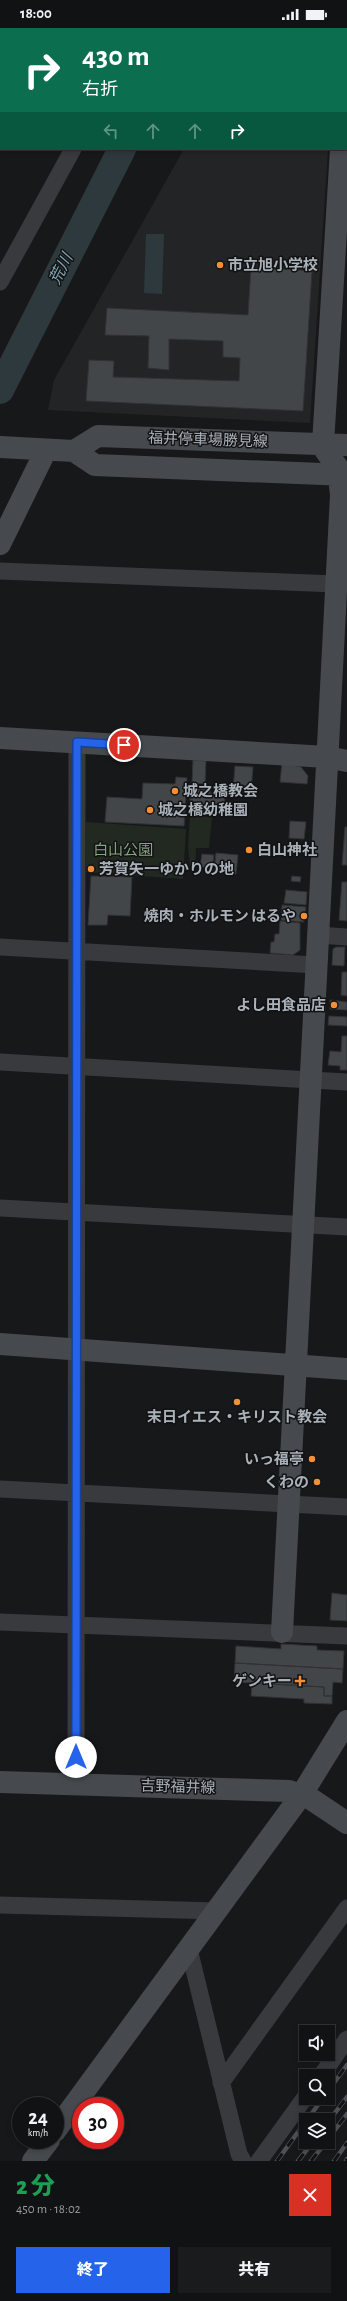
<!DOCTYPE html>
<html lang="ja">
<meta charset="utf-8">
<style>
body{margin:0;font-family:"Alegreya Sans","Noto Sans JP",sans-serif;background:#1a1b1c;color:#f1f3f6;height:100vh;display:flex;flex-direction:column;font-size:15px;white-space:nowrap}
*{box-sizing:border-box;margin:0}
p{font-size:13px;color:#9c9ea0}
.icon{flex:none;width:22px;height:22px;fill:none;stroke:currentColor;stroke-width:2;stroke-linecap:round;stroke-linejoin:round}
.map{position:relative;height:2133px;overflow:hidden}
.drawer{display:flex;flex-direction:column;background:#111213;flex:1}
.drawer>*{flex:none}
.guide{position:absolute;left:0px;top:0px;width:347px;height:122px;box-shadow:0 2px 6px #0003,0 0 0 1px #303233;background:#0b6e4f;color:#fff;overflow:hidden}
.buttons{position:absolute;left:299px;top:1997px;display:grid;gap:8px}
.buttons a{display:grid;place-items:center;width:36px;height:36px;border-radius:0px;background:#111213;box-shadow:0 2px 6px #0003,0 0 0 1px #303233;font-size:20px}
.speed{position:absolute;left:12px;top:2069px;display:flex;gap:8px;font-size:20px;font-weight:700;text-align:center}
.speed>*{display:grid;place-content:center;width:52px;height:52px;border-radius:50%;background:#111213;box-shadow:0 2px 6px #0003,0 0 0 1px #303233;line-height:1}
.speed small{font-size:10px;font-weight:400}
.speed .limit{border:6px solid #d22;background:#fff;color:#111}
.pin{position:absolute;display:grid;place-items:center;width:34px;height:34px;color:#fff;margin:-17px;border:2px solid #fff;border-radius:50%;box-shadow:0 1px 4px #0007}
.me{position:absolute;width:44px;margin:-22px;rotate:0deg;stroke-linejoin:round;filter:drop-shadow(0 0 3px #0008)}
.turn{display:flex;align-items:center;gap:14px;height:84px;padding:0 16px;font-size:18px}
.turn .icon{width:52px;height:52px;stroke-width:2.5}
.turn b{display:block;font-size:28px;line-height:34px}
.lanes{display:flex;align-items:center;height:38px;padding:0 16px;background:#0003;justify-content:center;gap:20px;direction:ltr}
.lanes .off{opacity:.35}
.round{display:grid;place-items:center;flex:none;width:42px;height:42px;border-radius:0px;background:#1a1b1c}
.summary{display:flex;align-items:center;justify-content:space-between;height:68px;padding:0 16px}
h1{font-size:24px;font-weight:800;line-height:30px;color:#1e9e55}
.cta{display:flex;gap:8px;margin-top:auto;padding:8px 16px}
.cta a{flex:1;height:46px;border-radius:0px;background:#2563eb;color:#fff;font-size:16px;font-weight:800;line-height:46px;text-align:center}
.cta a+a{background:#1a1b1c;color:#f1f3f6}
.status{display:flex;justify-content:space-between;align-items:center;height:28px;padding:0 20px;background:#111213;direction:ltr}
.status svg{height:11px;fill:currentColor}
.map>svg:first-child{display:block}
</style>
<div class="status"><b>18:00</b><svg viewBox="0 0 49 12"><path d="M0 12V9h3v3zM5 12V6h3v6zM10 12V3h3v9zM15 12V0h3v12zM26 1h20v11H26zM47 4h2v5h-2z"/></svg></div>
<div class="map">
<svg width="347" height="2133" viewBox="0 0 347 2133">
<rect width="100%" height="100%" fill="#171819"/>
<path fill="#232426" d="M184,121H328L310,395L48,382L54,352Z"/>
<path fill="#212921" d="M190,788L212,789L209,820H196L195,840L190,838L188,818Z
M86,794L186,801L183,851L86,844Z"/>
<path fill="#2d393d" d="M146,206H164L162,266L144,265Z"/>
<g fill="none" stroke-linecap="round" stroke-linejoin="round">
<path stroke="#2d393d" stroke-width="4.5" d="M163,0L165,1"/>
<path stroke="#2d393d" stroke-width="28" d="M199,1L200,0
M0,362L122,121"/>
</g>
<path fill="#434649" stroke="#313235" d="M251,239L312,243L303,383L86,373L89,332L114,333L113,349L239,353L240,330L223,329V313L169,311V342L148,340L149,308L105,307L107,280L248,287Z
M193,732L206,733L205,756L192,755Z
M282,735L301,739L308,748L307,756L280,754Z
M235,738L253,739L251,763L233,762Z
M176,749L187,750L184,798L105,794L107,769L142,771L143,755L175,756Z
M191,757L211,759L210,765L225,766L224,786L189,785Z
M290,793L306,794L304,811L289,810Z
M345,799H347V837H342Z
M216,825L238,827L236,846L214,843Z
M202,826L214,827L212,840L200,839Z
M91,848L132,849L130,888L108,887L107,897H88Z
M292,848L301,849L300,854L291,853Z
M342,854H347V893L339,892Z
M286,862L307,864L306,877L284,875Z
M282,877L306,879L304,894L281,892Z
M280,893L300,895V922L293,927L270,925L271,914H274L275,906H279Z
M336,919H345L344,938L332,937L333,921Z
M342,944H347V968L341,967Z
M330,972L347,974V982L330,981Z
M329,988L347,989V998L328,997Z
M342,1008H347V1042H340V1038L328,1037L330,1023L341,1024Z
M332,1565L347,1567V1593L330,1592Z
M281,1616L317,1618V1622L344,1623L343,1641L235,1635L236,1618L281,1621Z
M235,1635L343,1641L342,1655L333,1654L332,1668H324V1659L234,1654Z
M252,1655L324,1659V1668H332V1676L304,1675V1671L251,1668Z"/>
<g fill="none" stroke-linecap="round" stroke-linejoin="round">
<path stroke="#383a3e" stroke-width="17" d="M144,1V0
M346,72H347
M0,98H1
M0,254L73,121
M0,543L336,556
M318,907L347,909
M0,919L316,937
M0,1034L347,1054
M0,1180L347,1199
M0,1461L347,1479
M0,1594L347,1608
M76,1755L77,714
M0,1877L217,1883
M189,1921L239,2126L243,2133
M321,2048L347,2011
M221,2055L347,1880
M259,2133L306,2068"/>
<path stroke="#464a4e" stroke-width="22" d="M346,37L347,21
M0,419L74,423L95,437L347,447
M74,423L98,408L347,417
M0,516L46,422
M0,710L327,729L347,733
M0,1316L347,1341
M282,1604L341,467L338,440L325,422L323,416L341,121
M0,1754L289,1763L308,1769L347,1795
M55,2103L302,1766L347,1693
M33,2133L49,2112"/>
<g stroke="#4d5155" stroke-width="4.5">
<path id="rail" d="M328,2063L347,2037
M307,2092L323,2070
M328,2094L347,2069
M328,2111L347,2086
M277,2133L306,2093
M298,2133L313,2114
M311,2133L326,2114
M334,2133L347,2115
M346,2133L347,2131"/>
</g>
<use href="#rail" stroke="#121214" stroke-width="3" stroke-dasharray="9" stroke-linecap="butt"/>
</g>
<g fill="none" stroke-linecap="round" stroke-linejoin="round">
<g stroke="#184099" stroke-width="10">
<path id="route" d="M76,1729L77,714L124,717"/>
</g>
<use href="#route" stroke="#2563eb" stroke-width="7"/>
</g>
<g fill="#f28f37" stroke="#121214" stroke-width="1.5">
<circle cx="220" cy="237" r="4"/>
<circle cx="175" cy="763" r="4"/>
<circle cx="150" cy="782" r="4"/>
<circle cx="249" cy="822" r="4"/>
<circle cx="91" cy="841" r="4"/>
<circle cx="304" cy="888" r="4"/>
<circle cx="334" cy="977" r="4"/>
<circle cx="237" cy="1374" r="4"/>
<circle cx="312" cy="1431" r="4"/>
<circle cx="317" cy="1454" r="4"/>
<path d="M298 1647h4v4h4v4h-4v4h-4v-4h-4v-4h4z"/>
</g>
<g text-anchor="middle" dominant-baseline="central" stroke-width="3" stroke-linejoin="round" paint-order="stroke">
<g font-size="15" font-weight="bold" fill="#a9b1b9" stroke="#121214" text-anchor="start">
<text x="228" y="237">市立旭小学校</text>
<text x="183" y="763">城之橋教会</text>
<text x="158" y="782">城之橋幼稚園</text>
<text x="257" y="822">白山神社</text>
<text x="99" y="841">芳賀矢一ゆかりの地</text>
<text x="296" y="888" text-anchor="end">焼肉・ホルモン はるや</text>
<text x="326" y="977" text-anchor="end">よし田食品店</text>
<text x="237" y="1389" text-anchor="middle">末日イエス・キリスト教会</text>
<text x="304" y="1431" text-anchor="end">いっ福亭</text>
<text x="309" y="1454" text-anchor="end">くわの</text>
<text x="292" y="1653" text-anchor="end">ゲンキー</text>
</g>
<g font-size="15" fill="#a9b1b9" stroke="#121214">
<text transform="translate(208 412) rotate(2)">福井停車場勝見線</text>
<text transform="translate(178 1759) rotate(2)">吉野福井線</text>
</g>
<g font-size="15" fill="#85a480" stroke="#121214">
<text x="123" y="822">白山公園</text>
</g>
<g font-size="16" font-style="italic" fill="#81a6b4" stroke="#121214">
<text transform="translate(61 241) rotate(-63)">荒川</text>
</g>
</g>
</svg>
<div class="buttons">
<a><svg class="icon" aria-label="sound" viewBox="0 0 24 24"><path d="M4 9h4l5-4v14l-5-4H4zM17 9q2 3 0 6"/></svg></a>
<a><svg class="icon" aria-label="search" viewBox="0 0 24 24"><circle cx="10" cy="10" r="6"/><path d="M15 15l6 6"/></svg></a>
<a><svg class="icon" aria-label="layers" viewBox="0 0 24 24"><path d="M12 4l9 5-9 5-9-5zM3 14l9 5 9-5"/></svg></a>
</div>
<div class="speed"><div>24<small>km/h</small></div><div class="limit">30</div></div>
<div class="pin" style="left:124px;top:717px;background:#d93025"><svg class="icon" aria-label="arrive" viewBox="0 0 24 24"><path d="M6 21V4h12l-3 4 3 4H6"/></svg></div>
<svg class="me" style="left:76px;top:1729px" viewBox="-20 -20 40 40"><circle r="19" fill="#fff"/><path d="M0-13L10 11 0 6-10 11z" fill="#2563eb"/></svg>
<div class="guide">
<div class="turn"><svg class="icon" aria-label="right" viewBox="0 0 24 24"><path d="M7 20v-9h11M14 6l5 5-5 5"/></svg><div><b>430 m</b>右折</div></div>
<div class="lanes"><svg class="icon off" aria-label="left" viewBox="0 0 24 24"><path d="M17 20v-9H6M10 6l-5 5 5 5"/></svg><svg class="icon off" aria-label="ahead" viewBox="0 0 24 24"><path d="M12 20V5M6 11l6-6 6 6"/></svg><svg class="icon off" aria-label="ahead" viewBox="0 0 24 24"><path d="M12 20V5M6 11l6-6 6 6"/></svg><svg class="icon" aria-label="right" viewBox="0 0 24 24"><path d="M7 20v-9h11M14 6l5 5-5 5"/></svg></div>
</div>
</div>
<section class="drawer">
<div class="summary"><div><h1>2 分</h1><p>450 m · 18:02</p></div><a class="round" style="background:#d93025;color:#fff"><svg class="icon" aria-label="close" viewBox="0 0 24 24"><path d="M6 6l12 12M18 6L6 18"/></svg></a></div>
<div class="cta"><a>終了</a><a>共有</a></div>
</section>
